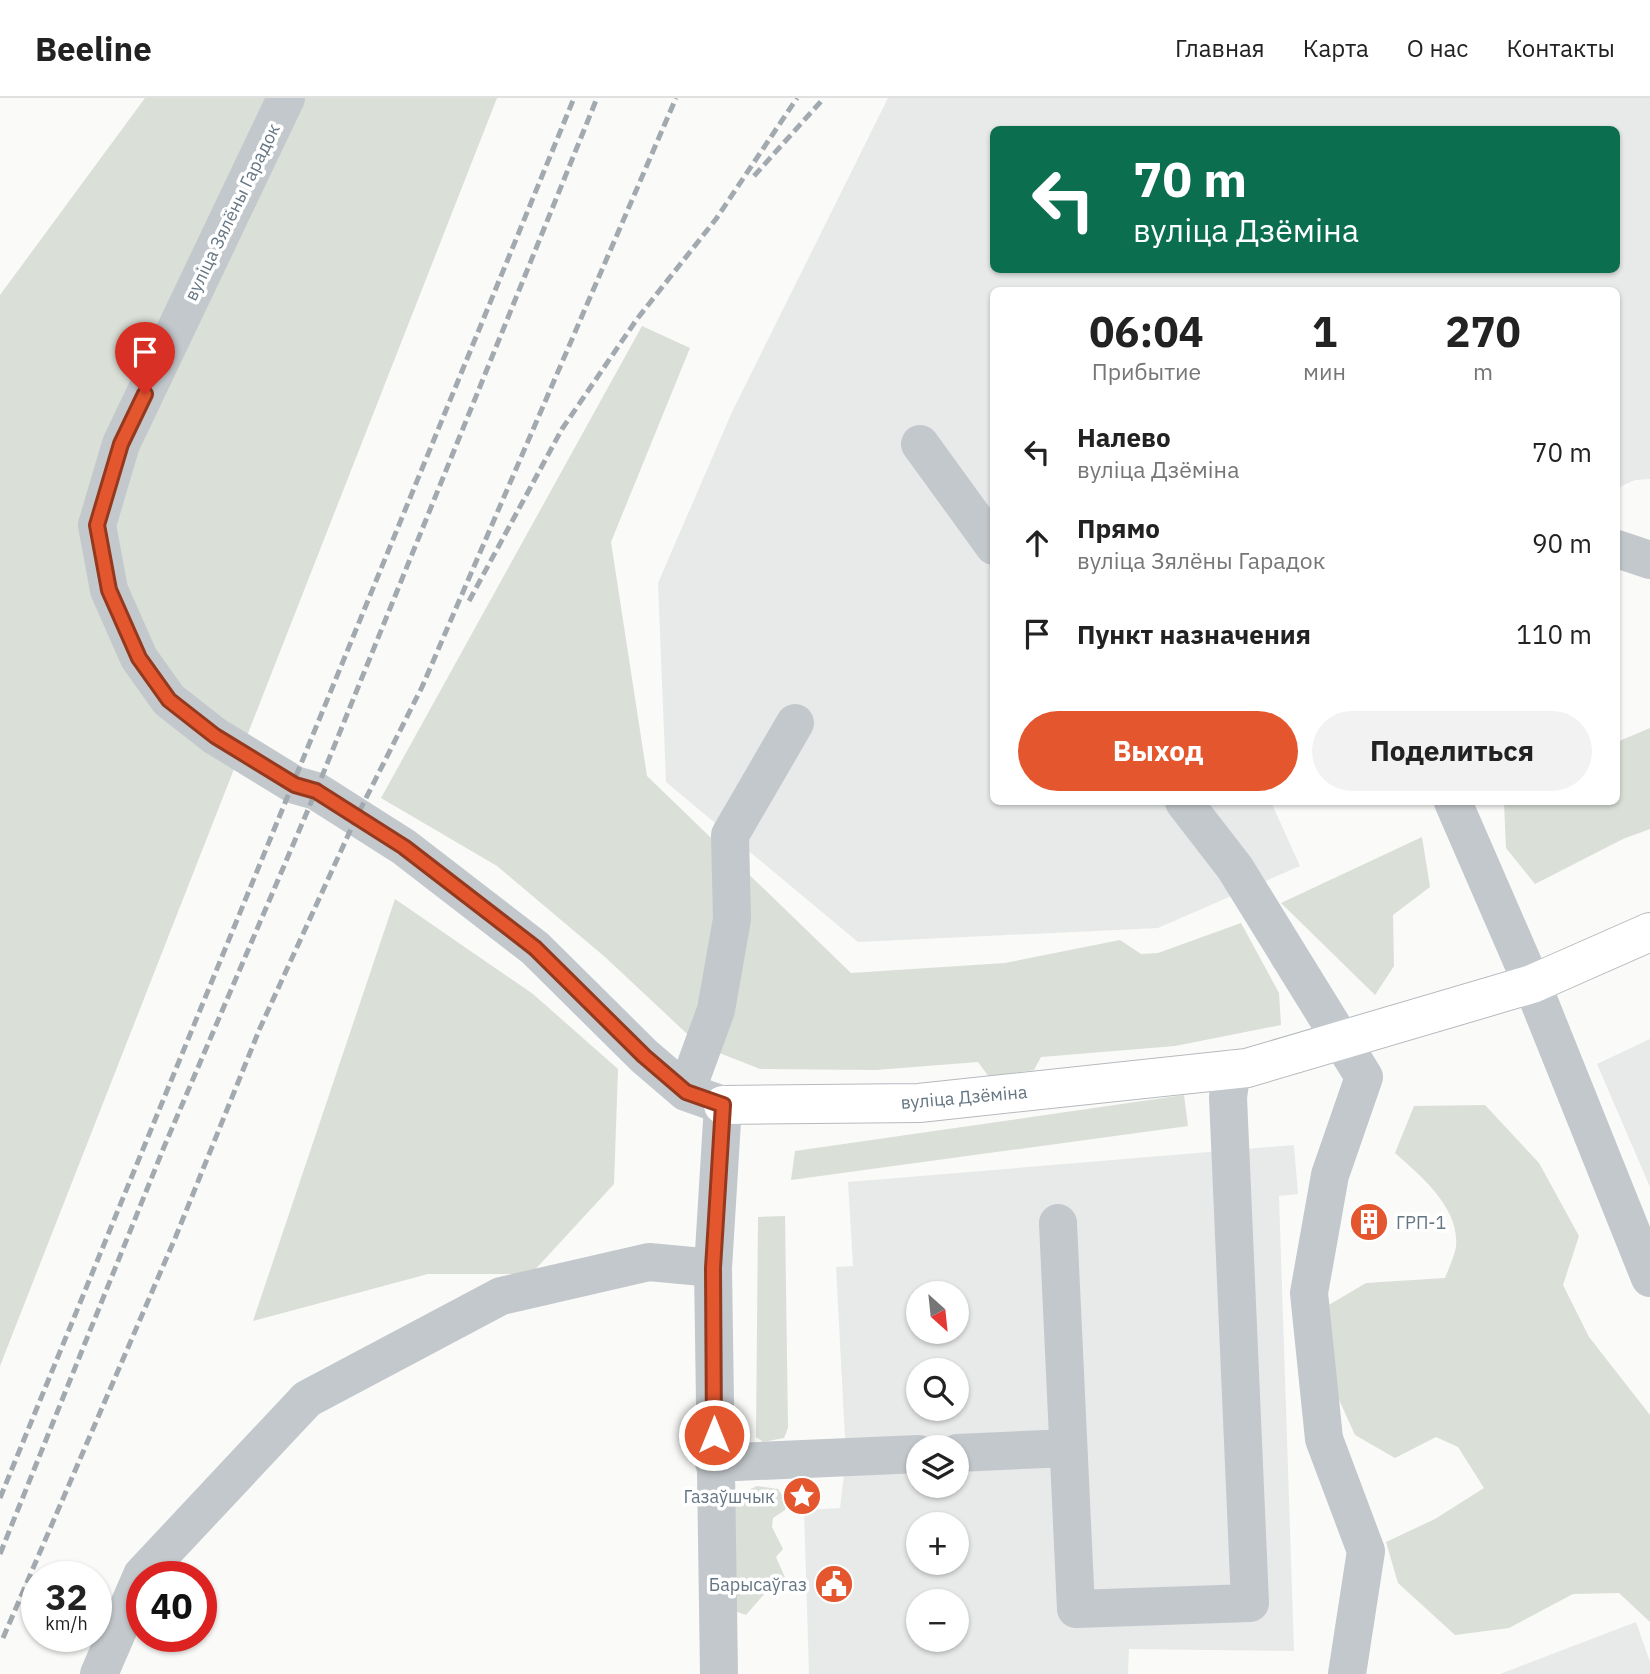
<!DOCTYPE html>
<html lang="ru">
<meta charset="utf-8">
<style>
body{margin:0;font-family:"IBM Plex Sans",sans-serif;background:#f2f2f2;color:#222;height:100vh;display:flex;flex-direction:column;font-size:26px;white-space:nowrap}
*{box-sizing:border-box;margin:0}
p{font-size:23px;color:#767676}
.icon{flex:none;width:38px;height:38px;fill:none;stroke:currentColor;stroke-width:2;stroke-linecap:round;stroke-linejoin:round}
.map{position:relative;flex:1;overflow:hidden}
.sheet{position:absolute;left:990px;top:189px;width:630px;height:518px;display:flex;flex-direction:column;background:#fff;border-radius:10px;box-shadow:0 2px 5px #0004}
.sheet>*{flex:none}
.hud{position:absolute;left:990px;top:28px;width:630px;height:147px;border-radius:10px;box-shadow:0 2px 5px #0004;background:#0b6e4f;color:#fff;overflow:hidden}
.needle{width:46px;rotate:153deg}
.fabs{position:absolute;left:906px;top:1183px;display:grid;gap:14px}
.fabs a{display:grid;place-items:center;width:63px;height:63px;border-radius:50%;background:#fff;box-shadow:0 2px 5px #0004;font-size:35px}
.speed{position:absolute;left:21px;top:1463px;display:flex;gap:14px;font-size:35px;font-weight:700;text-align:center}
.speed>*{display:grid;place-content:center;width:91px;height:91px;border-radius:50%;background:#fff;box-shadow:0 2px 5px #0004;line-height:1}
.speed small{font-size:18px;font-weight:400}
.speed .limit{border:10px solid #d22;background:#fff;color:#111}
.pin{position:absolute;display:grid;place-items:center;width:60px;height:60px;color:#fff;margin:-72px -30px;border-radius:50% 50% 50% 0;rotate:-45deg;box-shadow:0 0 7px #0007}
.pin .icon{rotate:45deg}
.me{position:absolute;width:77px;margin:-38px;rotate:0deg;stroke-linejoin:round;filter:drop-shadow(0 0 5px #0008)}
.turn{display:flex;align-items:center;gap:24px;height:147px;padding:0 28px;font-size:32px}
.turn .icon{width:91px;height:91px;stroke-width:2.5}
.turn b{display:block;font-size:49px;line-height:60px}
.eta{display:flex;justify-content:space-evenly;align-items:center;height:119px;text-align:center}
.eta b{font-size:42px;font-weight:700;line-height:49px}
.action{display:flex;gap:14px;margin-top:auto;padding:14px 28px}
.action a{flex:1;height:80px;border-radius:42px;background:#e4572e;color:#fff;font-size:28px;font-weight:700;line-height:80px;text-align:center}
.action a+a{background:#f2f2f2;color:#222}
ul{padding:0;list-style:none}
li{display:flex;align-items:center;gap:21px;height:91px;padding:0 28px}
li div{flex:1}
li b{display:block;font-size:26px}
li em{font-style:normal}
header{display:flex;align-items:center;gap:42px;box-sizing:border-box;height:98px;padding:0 35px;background:#fff;border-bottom:2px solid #e0e0e0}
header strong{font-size:33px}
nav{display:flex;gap:38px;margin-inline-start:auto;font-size:24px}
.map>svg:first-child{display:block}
</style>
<header>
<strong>Beeline</strong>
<nav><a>Главная</a><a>Карта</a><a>О нас</a><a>Контакты</a></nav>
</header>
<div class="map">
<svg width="1650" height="1576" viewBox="0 0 1650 1576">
<rect width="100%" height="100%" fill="#fafaf8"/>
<path fill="#e8e9e9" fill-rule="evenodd" d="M888,0H1650V381L1635,382L1617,390V192H994V704H1271L1300,768L1158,830L858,844L666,684L658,485L732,314ZM994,32H1617V172H994Z
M1650,941V1089L1597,966Z
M1294,1047L1298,1096L1279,1098L1294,1553L1129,1551L1128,1576H809L804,1412L840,1410L846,1359L836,1169L853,1168L848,1084ZM919,1195H957V1234H919ZM919,1272H957V1311H919ZM919,1349H957V1388H919ZM919,1426H957V1465H919ZM919,1503H957V1542H919Z
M1636,1524L1650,1564V1576H1500Z"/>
<path fill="#dadfd7" d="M145,0H497L0,1268V197Z
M642,228L690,250L611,444L647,678L851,875L1005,865L1120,842L1141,856L1158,855L1241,825L1279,895L1281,927L1175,948L1041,959L1034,972L989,979L978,964L876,972L760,971L699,947L605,859L497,768L381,700Z
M1650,630V731L1623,741L1535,786L1506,750L1504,704H1617V644Z
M1422,739L1430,789L1393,817L1394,868L1375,897L1281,805Z
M395,801L533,896L618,971L614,1086L531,1176H428L253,1223Z
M1184,997L1188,1028L791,1082L795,1053Z
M1485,1007L1539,1065L1579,1138L1563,1187L1589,1239L1650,1317V1524L1619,1495L1573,1496L1509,1530L1455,1537L1398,1485L1386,1444L1435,1421L1484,1390L1458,1349L1436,1339L1395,1360L1355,1337L1326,1273L1327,1208L1366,1185L1445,1180C1449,1170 1454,1159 1456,1149C1460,1110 1421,1078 1395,1055L1414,1008Z
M785,1118L788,1330L784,1340L763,1344L756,1339L758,1119Z
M757,1388L778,1391L787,1405L785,1412L773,1420L772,1429L783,1451L776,1459L787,1484L781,1495L775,1498L766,1494L746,1517L737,1514L731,1400Z"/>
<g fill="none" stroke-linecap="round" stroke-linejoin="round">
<g stroke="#b5babe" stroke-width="40">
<path id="major" d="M723,1007L919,1005L1247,970L1532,886L1650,834"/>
</g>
<path stroke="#c3c8cc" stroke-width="38" d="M286,0L121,346L97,427L109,492L139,560L169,602L215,638L295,687L316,693L404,749L535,850L644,958L686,994L723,1007L713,1170L719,1576
M920,346L994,448
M1617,451L1650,462
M1184,704L1235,770L1364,979L1330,1077L1309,1195L1324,1341L1366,1453L1347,1576
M1453,704L1532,886L1650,1180
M686,994L716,912L732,821L730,737L795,625
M1058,1125L1076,1511L1250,1505L1228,999L1232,971
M957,1355L1068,1350
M714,1365L919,1356
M99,1576L142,1477L307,1301L501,1198L649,1164L713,1170"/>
<use href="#major" stroke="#fff" stroke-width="38"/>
<path stroke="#a2aab0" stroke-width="5" stroke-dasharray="10 5" stroke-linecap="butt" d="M754,78L824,0
M469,503L562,331L637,221L716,121L797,0
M0,1400L574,0
M0,1456L164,1049L316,693L597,0
M3,1540L176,1138L260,930L356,720L422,589L676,0"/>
</g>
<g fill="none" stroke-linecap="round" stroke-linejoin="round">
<g stroke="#94391e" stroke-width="18">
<path id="route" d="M145,296L121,346L97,427L109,492L139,560L169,602L215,638L295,687L316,693L404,749L535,850L644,958L686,994L723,1007L713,1170L714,1337"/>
</g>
<use href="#route" stroke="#e4572e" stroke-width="12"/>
</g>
<defs>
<g id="building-disc" transform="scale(2.0125)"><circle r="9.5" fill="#e4572e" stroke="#fff"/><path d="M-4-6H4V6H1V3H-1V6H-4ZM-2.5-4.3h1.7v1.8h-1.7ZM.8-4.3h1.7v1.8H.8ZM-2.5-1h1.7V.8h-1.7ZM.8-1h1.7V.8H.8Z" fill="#fff"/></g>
<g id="sight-disc" transform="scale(2.0125)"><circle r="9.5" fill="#e4572e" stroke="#fff"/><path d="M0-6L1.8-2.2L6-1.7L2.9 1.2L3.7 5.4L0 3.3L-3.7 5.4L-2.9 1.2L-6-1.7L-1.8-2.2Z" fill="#fff"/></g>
<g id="civic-disc" transform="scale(2.0125)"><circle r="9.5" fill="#e4572e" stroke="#fff"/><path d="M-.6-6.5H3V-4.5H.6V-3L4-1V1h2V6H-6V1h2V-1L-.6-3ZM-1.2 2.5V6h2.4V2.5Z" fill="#fff"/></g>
</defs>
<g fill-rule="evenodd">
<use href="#building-disc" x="1369" y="1124"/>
<use href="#sight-disc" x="802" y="1398"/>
<use href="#civic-disc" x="834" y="1486"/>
</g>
<g text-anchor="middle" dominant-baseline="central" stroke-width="7" stroke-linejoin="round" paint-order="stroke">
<g font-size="18" fill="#657683" stroke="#fff">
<text transform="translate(232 114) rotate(-64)">вуліца Зялёны Гарадок</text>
<text transform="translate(964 999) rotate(-5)">вуліца Дзёміна</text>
</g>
<g font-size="18" fill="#657683" stroke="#fff" text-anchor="end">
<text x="1396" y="1124" text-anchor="start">ГРП-1</text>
<text x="775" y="1398">Газаўшчык</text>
<text x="807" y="1486">Барысаўгаз</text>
</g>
</g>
</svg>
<div class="fabs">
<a><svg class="needle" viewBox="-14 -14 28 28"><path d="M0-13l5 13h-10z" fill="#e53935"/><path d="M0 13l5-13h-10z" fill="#767676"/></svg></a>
<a><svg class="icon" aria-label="search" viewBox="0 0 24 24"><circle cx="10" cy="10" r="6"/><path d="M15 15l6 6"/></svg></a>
<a><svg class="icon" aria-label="layers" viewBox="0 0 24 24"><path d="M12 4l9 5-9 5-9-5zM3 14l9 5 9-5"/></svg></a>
<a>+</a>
<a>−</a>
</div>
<div class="speed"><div>32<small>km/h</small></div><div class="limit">40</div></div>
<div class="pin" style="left:145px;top:296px;background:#d93025"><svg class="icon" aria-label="arrive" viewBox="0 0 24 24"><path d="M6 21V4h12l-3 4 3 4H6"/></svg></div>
<svg class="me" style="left:714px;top:1337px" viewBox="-20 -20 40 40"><circle r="17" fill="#e4572e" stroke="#fff" stroke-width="3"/><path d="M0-11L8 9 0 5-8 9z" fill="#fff"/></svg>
<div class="hud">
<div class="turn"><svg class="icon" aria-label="left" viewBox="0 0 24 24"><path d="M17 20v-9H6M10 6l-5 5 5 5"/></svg><div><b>70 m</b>вуліца Дзёміна</div></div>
</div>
<section class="sheet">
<div class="eta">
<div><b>06:04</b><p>Прибытие</p></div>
<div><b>1</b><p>мин</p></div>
<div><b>270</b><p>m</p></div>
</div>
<ul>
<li><svg class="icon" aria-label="left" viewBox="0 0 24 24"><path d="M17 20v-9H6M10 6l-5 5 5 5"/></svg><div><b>Налево</b><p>вуліца Дзёміна</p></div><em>70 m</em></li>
<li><svg class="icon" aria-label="ahead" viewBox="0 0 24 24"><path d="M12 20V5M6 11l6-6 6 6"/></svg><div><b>Прямо</b><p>вуліца Зялёны Гарадок</p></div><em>90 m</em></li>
<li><svg class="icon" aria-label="arrive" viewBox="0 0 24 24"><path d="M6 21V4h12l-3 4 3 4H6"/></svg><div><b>Пункт назначения</b></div><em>110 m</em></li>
</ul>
<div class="action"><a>Выход</a><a>Поделиться</a></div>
</section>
</div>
